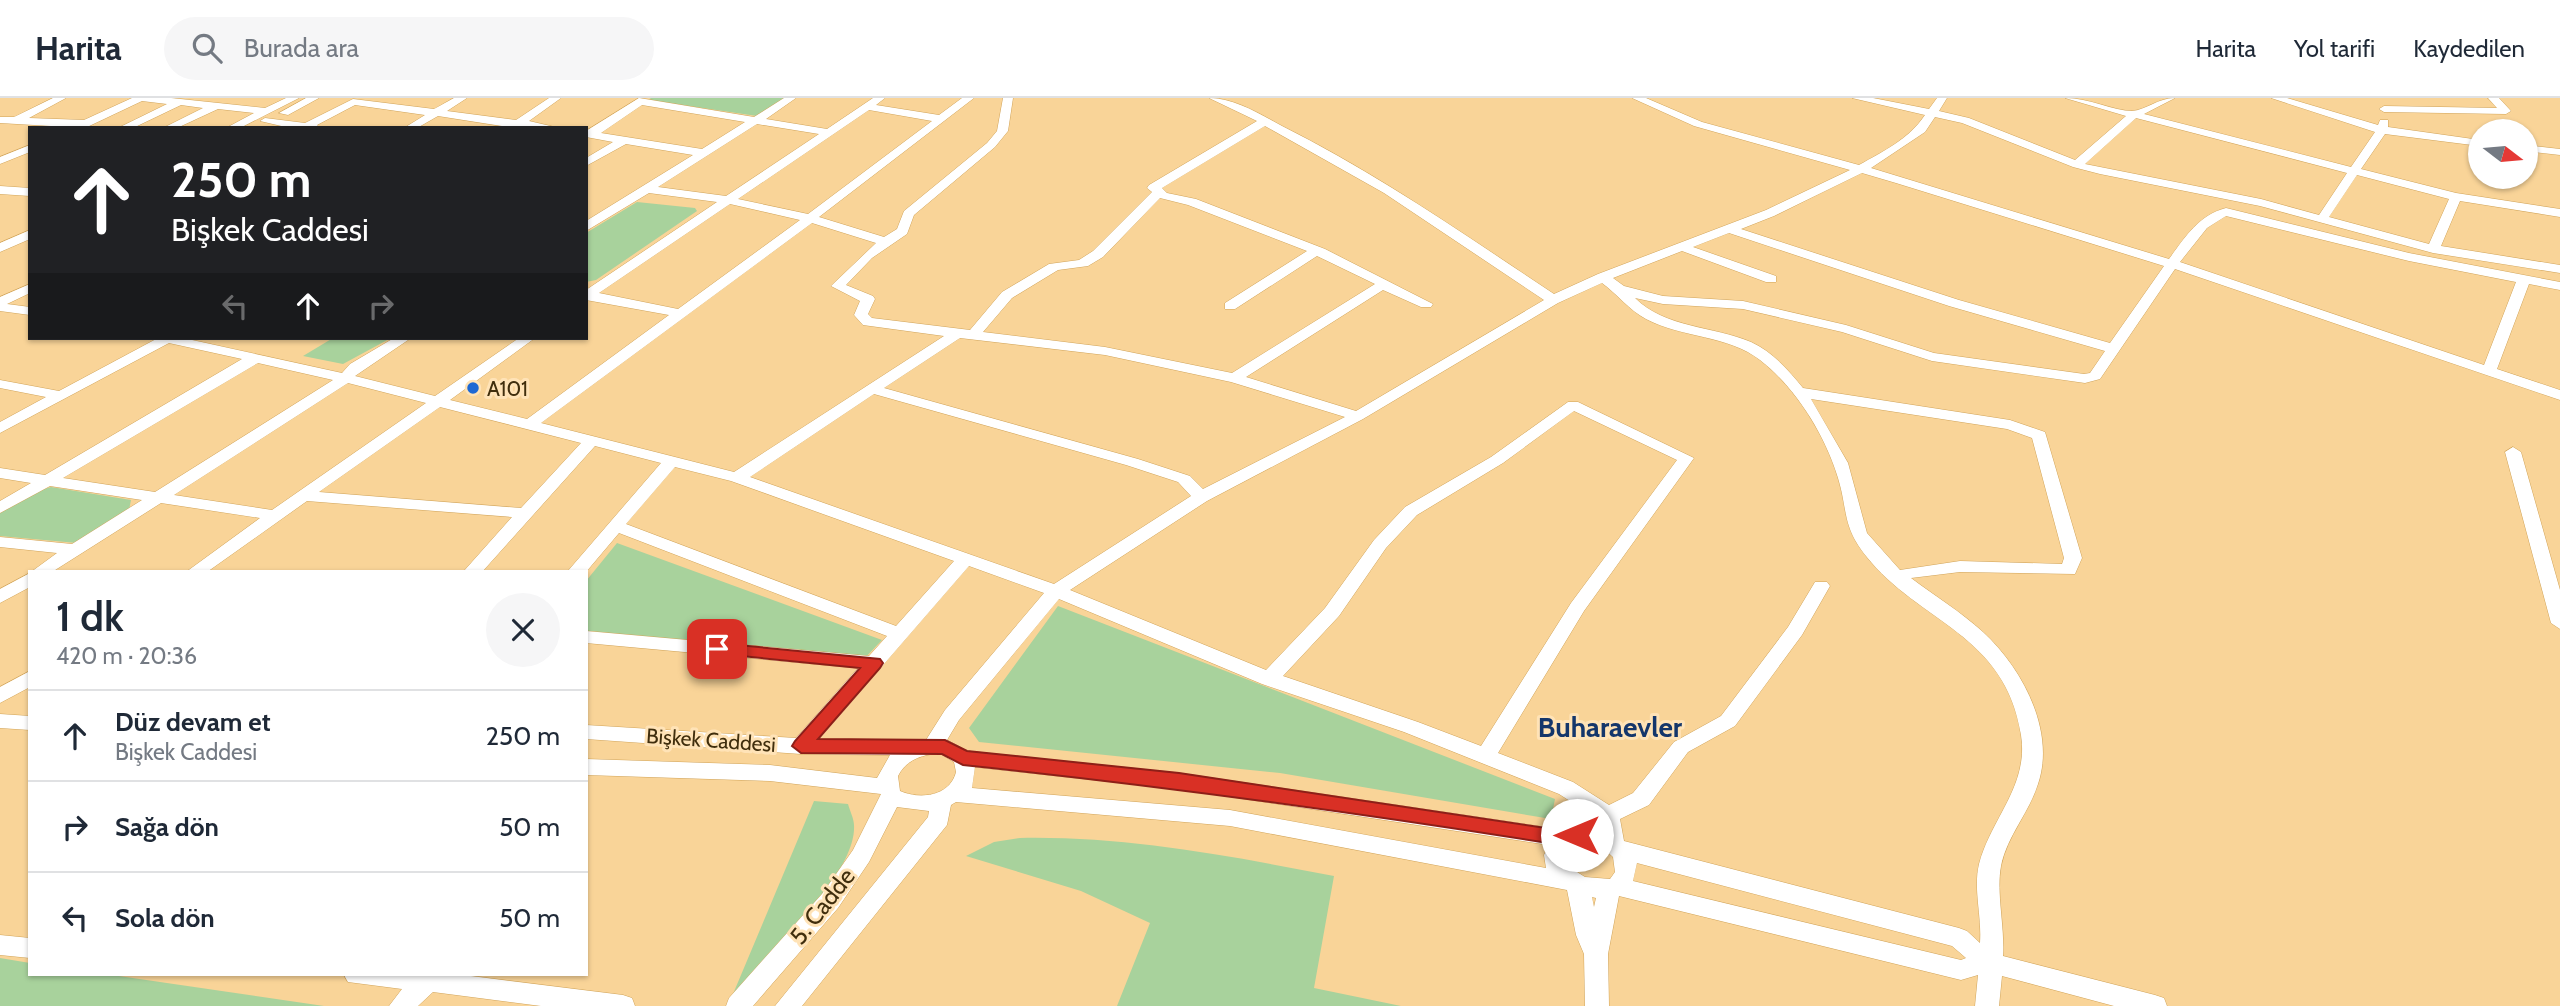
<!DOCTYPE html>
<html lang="tr">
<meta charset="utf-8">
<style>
body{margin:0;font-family:Cabin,sans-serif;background:#f6f6f7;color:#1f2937;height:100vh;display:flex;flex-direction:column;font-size:26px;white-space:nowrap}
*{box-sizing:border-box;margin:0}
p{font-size:23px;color:#747a83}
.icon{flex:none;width:38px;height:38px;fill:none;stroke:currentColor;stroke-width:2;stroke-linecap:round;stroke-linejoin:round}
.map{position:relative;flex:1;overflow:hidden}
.drawer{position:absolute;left:28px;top:472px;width:560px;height:406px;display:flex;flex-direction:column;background:#fff;border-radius:0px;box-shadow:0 2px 5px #0004}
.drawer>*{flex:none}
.guide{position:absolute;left:28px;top:28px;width:560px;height:214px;border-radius:0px;box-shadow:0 2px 5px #0004;background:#202124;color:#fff;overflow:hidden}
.needle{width:46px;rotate:106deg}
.buttons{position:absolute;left:2468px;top:21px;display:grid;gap:14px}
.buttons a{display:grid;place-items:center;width:70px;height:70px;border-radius:50%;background:#fff;box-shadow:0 2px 5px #0004;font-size:35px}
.pin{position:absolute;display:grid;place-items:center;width:60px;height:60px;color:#fff;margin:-30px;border-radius:14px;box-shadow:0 4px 10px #0006}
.me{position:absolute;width:77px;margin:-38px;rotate:270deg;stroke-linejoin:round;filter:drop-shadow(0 0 5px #0008)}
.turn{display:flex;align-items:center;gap:24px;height:147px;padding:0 28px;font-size:32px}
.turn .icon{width:91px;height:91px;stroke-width:2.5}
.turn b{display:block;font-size:49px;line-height:60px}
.lanes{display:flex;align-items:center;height:66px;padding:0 28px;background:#0003;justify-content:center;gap:35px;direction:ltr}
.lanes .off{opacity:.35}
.round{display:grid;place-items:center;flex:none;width:74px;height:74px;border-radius:37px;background:#f6f6f7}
.summary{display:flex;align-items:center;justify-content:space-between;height:119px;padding:0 28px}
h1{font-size:42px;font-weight:600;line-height:52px}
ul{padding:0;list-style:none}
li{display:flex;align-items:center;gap:21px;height:91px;padding:0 28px;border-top:2px solid #e0e1e3}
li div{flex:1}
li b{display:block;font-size:26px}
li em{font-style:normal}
header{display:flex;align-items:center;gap:42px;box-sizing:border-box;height:98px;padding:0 35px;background:#fff;border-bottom:2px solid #e0e1e3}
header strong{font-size:33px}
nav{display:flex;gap:38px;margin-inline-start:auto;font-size:24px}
.search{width:490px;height:63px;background:#f6f6f7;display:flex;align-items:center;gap:18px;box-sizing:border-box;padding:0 24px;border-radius:38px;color:#747a83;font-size:26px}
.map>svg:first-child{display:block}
</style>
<header>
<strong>Harita</strong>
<div class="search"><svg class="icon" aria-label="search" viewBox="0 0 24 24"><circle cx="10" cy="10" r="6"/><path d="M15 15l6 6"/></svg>Burada ara</div>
<nav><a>Harita</a><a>Yol tarifi</a><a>Kaydedilen</a></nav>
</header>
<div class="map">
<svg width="2560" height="908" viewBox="0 0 2560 908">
<rect width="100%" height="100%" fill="#f9d498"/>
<path fill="#a8d29c" d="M651,0H787L757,18L648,2Z
M637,104L695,110L697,113L596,182L586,184V135Z
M333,240H391L343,266L303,258Z
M51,389L131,402L129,412L77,445L0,438V415L31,395Z
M617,445L882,542L864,561L586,533V483Z
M1058,508L1555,701L1551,721L1280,675L979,644L969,630Z
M814,703L848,706C850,713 854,721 854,727C857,776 766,861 733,896Z
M1020,740C1126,738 1230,758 1334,778L1314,890L1401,908H1117L1150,825L1081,793L966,758L994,744Z
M0,860L30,865V877H112L324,908H0Z"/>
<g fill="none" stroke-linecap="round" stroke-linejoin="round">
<g stroke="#d1a459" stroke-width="1">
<path id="minor" d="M53,0H66L29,20L84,22L132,0H171L265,10L286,0H299L240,30H226L254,15L218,11L177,30H163L203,10L181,7L133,30H118L167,6L142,3L85,30L0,25V19H14Z
M306,0H319L288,17L279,15Z
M454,0H467L447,13L516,22L549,0H561L529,23L559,30H514L438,18L417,30H404L425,17L355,7L317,27L320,30H290L260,23L265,20L305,25L353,1L434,11Z
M639,0L754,19L784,0H796L766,21L827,31L873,0H885L876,7L939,17L962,0H974L819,119L884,139L897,131L904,113L987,45L997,33L1003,0H1013L1008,33L995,49L914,117L907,136L872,160L846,187L873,198L875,201L868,216L872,220L970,232L1002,194L1049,166L1079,162L1093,153L1152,94L1147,90L1149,87L1257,23L1209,0C1234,0 1260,16 1282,28C1378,76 1465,137 1554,196L1598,176L1766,112L1850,72L1694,28L1632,0H1646L1702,24L1859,67C1884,53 1909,41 1925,17L1852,0H1873L1929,11L1937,0H1947L1939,13L1969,20L2075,62L2126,18L2065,0C2089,0 2114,13 2132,13C2146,12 2158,0 2175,0L2144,16L2351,69L2375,34L2271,0H2287L2378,27L2380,22H2388V29L2480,42V48L2385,36L2361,71L2456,95L2560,111V119L2460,103L2441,148L2560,167V175L2433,155L2260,108L2100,76L2073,69L1962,25L1935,19L1925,34L1871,70L2169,161C2185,139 2199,117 2226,110L2409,155L2560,184V192L2529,186L2497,271L2560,292V302L2175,171L2100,281L2085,285L1932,263L1842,234L1743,211L1663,206L1635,200C1665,230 1713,228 1751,244C1773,254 1788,272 1803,290L2010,322L2045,334L2082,460L2075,476L1960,474L1911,480C1935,498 1961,514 1983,534C2022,570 2056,633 2038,686C2029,715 2007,738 2001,768C1996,795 2005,829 2003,858L2155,897L2164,900L2167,908H2114L2002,878L1999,908H1975L1978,877L1961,882L1619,798L1608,856L1609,908H1585L1584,856L1576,837L1567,792L1230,728L956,704L951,707L947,727L802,908H775L928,719L929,713L897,709L869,764L838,810L753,908H726L729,900L822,796L853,752L881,696L770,683L586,677V661L770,667L877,680L890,657L801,656L586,641V627L796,640L858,570L586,545V533L869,558L887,538L619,435L586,474H567L661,365L595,348L482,474H463L512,419L307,403L207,474H186L260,420L161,405L52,474H31L57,455L0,449V439L72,446L142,402L50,388L0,415V403L31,385L0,380V370L45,377L242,261L169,245L0,335V324L46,299L0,290V282L59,293L158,240H183L342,275L350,266L394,240H411L355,278L435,298L519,240H535L450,302L527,321L669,217L586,202V192L717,104L649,95L586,133V123L693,57L626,46L586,68V60L613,44L586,39V33ZM642,7L745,24L702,51L601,35ZM869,12L932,23L808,116L738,101ZM2136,20L2347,75L2319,117L2261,101L2085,66ZM757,26L819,36L726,98L658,89ZM1265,28L1384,95L1544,202L1356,313L1246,279L1383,192L1421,209H1431L1433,206L1325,151L1196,101L1167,95L1162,90ZM1862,75L1896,85L2164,168L2110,245L1959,202L1741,131L1774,118ZM2357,77L2449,101L2429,146L2329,119ZM1160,100L1188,107L1307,153L1225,205V211H1235L1317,158L1375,186L1232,275L1105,249L983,234L1012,200L1058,172L1088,168L1103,159ZM730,106L800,122L678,211L599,195ZM2226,118L2409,163L2516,184L2484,267L2180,164L2207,130ZM812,125L876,145L831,188L860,203L854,217L863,227L944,238L734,374L541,325ZM1729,135L1949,208L2105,253L2090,275L2084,276L1934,255L1846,227L1743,203L1663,198L1624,188L1613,180L1682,153L1766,184H1776V178L1693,149ZM1602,185C1617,196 1629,212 1646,221C1682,240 1728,237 1760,262C1796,290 1825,337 1838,380C1848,413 1842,428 1866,458C1919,525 2005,535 2021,637C2029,688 1991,720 1979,766C1973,791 1982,818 1980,845L1967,833L1959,830L1624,743L1620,721L1649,707L1688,654L1735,628L1802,537L1830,488L1827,484H1815L1788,529L1721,618L1674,644L1633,695L1609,707L1573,684L1498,655L1584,513L1694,360L1578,304H1568L1491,359L1405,409L1374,442L1325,510L1266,572L1070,492L1207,403L1363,321L1558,205ZM960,240L1105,257L1231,284L1345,319L1203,391L1190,378L1138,361L884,290ZM258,265L333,282L155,394L63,380ZM348,285L426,305L272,412L174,397ZM874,296L1126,367L1178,384L1191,398L1054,486L750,379ZM1811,301L2007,331L2032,340L2064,460L2062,466L1960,463L1900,472L1867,435L1848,365ZM440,309L581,345L521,410L319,394ZM1574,313L1677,362L1571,505L1481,648L1418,624L1283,578L1339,518L1386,450L1417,417L1503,365ZM675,369L731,383L954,463L896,528L626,426ZM969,468L1044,495L945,612L926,642L819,641ZM1059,501L1262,586L1404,634L1559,696L1598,721L1600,730L1585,727L1564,732L1179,675L967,653L947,642L959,622ZM933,656H941L954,664L956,674C950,698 921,702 900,693L898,678C905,664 918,658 933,656ZM975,669L1179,691L1549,747L1544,757L1546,770L1230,712L972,690ZM1585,744L1603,750L1613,759L1615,774L1610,781L1585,779L1569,769C1562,756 1571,747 1585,744ZM1637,765L1952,848L1966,860L1961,862L1633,783ZM1592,799L1596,800L1594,809Z
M2488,0H2499L2511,13L2506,16L2384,14L2379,11L2384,8L2497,10Z
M30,47V54L0,66V59Z
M2525,47L2560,51V57L2525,53Z
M0,88L30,90V98L0,96Z
M30,132V141L0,154V145Z
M30,186V195L7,206L30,209V217L0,213V199Z
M2513,349L2521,354L2560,492V531L2551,525L2505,354Z
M30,475V489L0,505V491Z
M30,573V589L0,605V589Z
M0,616L30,618V632L0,630Z
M0,837L30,840V860L0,857Z
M344,877H463L623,897L632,900L635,908H541L433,894L418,908H389L402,891L348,884Z"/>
</g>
<use href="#minor" fill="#fff" fill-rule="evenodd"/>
</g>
<path fill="#d93025" stroke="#8d1f18" stroke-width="2" d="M717,545L880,561L883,565L880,570L818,641L945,642L967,653L1179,675L1566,733L1577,729L1584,731L1587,737L1584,742L1567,748C1366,716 1165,688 963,667L942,656L801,655L792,648L795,643L860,570L711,555L709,551Z"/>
<circle fill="#1e68d3" stroke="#ffe3b7" stroke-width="2.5" cx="473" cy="290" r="7"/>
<g text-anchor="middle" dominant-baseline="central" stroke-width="6" stroke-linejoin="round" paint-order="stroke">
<g font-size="21" fill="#402e0d" stroke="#ffe3b7" text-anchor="start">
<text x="487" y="290">A101</text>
</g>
<g font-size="21" fill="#402e0d" stroke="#ffe3b7">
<text transform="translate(711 642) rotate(4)">Bişkek Caddesi</text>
</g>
<g font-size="24" fill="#402e0d" stroke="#ffe3b7">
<text transform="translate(822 808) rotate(-52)">5. Cadde</text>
</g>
<g font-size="28" font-weight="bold" fill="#14366b" stroke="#ffe3b7">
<text x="1610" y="629">Buharaevler</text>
</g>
</g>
</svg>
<div class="buttons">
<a><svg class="needle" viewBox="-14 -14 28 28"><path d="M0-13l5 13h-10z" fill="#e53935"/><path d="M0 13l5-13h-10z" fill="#747a83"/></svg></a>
</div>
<div class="pin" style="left:717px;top:551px;background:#d93025"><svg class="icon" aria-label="arrive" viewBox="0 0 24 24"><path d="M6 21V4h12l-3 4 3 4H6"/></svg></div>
<svg class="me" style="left:1577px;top:737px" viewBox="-20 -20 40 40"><circle r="19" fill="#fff"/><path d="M0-13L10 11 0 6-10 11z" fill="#d93025"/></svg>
<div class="guide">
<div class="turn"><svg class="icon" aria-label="ahead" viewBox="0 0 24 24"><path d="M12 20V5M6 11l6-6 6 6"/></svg><div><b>250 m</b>Bişkek Caddesi</div></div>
<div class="lanes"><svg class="icon off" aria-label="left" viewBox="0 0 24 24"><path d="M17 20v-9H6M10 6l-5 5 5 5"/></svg><svg class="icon" aria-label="ahead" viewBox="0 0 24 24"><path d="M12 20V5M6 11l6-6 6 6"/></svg><svg class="icon off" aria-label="right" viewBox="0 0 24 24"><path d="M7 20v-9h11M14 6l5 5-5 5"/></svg></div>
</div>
<section class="drawer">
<div class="summary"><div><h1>1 dk</h1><p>420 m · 20:36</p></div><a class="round"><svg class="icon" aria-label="close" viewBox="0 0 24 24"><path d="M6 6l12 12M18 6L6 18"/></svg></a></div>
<ul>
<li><svg class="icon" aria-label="ahead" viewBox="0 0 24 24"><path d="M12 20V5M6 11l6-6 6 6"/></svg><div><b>Düz devam et</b><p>Bişkek Caddesi</p></div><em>250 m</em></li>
<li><svg class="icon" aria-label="right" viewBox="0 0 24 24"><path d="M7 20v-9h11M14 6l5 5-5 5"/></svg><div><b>Sağa dön</b></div><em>50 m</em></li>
<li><svg class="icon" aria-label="left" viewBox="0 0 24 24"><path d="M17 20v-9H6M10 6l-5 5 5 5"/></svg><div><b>Sola dön</b></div><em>50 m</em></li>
</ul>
</section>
</div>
